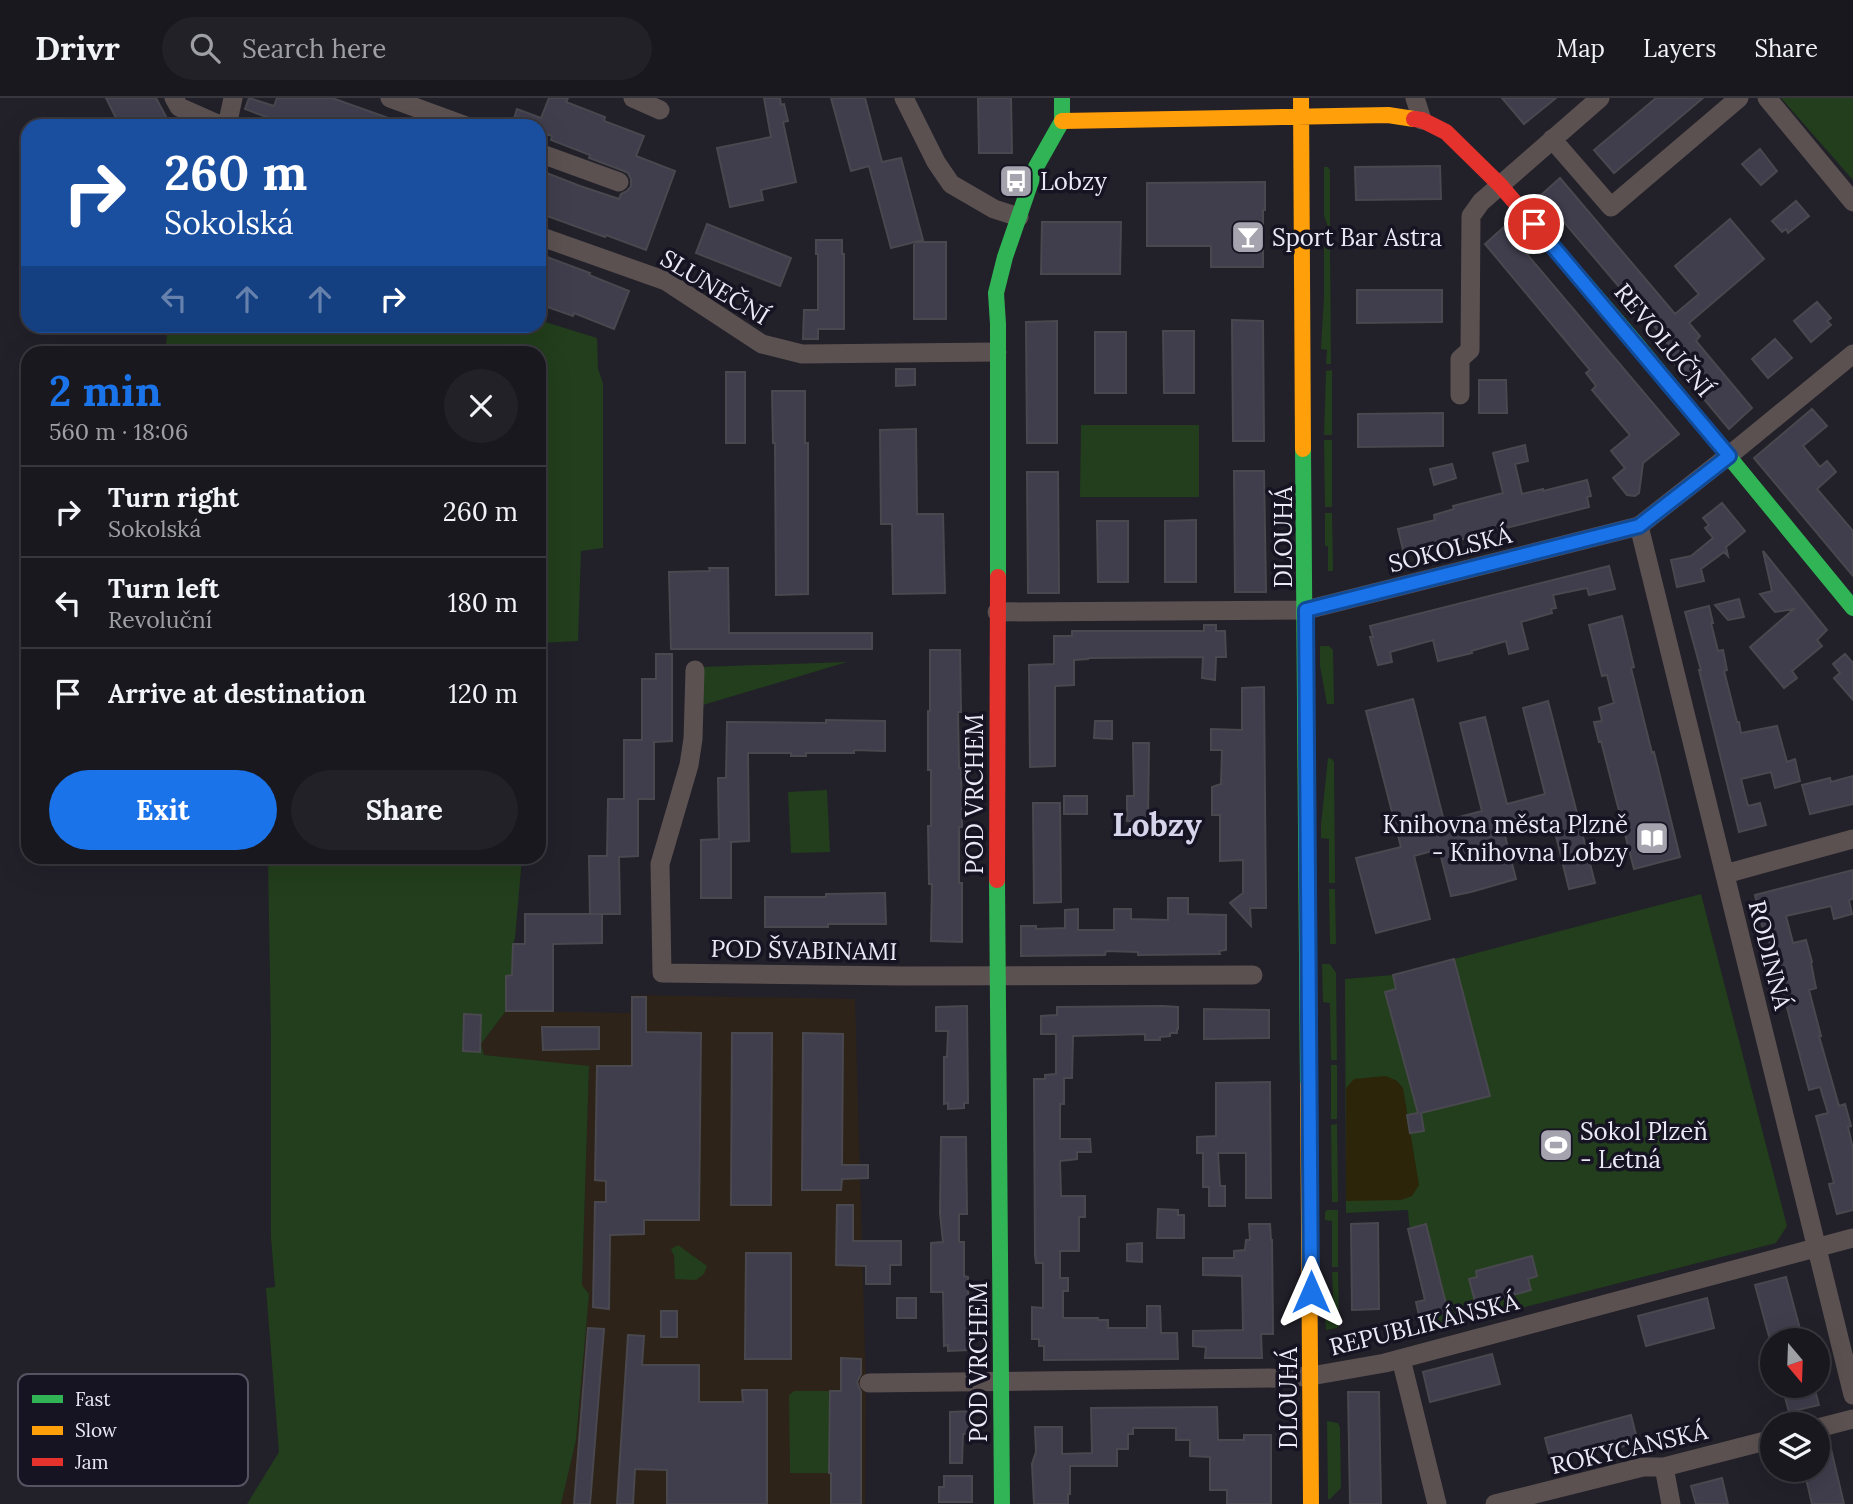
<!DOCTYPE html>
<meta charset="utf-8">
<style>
body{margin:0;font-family:Lora,serif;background:#232128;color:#f1f3f6;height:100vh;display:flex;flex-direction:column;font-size:26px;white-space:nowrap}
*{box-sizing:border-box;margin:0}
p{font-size:23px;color:#9fa0a4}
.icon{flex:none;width:38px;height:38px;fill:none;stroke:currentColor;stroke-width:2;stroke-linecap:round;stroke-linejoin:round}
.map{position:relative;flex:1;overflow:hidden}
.panel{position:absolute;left:21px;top:248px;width:525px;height:518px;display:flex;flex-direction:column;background:#1a181f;border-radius:21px;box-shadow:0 7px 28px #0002,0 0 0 2px #38373d}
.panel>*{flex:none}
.banner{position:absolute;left:21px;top:21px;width:525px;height:214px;border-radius:21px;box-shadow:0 7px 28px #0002,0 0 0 2px #38373d;background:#1a4fa0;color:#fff;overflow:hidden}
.needle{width:46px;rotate:161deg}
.controls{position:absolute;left:1760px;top:1230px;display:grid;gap:14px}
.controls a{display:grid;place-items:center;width:70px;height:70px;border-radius:50%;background:#1a181f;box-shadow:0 7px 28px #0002,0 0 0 2px #38373d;font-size:35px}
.pin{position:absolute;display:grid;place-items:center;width:60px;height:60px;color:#fff;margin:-30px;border:4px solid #fff;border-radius:50%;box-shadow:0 2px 7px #0007}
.me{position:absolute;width:77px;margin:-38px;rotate:0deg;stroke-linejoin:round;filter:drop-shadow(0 0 5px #0008)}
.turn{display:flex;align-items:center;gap:24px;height:147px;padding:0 28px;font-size:32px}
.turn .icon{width:91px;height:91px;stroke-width:2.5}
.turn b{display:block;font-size:49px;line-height:60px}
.lanes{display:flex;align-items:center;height:66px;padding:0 28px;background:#0003;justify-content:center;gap:35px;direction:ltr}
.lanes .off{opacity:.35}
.round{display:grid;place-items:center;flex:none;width:74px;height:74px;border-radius:37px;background:#232128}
.summary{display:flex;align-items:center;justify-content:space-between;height:119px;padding:0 28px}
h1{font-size:42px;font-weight:800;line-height:52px;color:#1a73e8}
.primary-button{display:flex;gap:14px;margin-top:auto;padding:14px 28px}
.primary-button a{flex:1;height:80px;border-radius:42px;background:#1a73e8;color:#fff;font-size:28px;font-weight:800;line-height:80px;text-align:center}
.primary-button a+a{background:#232128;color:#f1f3f6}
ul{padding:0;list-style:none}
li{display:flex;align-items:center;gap:21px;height:91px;padding:0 28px;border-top:2px solid #38373d}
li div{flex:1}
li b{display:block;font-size:26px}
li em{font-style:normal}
header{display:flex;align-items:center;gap:42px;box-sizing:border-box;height:98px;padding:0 35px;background:#1a181f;border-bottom:2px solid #38373d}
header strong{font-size:33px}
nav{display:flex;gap:38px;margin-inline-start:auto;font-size:24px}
.search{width:490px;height:63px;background:#232128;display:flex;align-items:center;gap:18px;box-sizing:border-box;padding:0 24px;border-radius:38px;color:#9fa0a4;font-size:26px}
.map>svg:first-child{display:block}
</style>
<header>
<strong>Drivr</strong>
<div class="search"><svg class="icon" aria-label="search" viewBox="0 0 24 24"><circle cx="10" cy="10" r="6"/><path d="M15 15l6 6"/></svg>Search here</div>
<nav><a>Map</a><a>Layers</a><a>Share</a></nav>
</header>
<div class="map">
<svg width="1853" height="1406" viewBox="0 0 1853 1406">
<rect width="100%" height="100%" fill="#222029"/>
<path fill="#2e2319" d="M631,897L855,901L866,1290L865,1406H561L576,1342L589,1196L582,1188L589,969L484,957L481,946L506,913L630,915Z"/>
<path fill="#223e1c" d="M1781,0H1853V82Z
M1324,69H1328L1330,72V134L1324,118Z
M1324,134L1326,135L1330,143L1331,266H1326L1327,252L1321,251L1324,199Z
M539,222L597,240L598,271L603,285V450L581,453L578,543L542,545L539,566V256L165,255L168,228H539Z
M1332,272V337H1324L1326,273Z
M1081,327H1199V399H1080Z
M1324,342H1332V409H1325Z
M1325,415H1332L1333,473H1328V448H1325Z
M1320,548H1329L1333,552L1334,606H1327L1320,568Z
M847,564L693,610L700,569Z
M1328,660L1332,661L1334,664L1335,785H1329V741L1321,740V727Z
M827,692L830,754L791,755L788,694Z
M268,760H522L515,840L513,846L512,877L506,878V913L481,946L484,957L589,968L582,1187L589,1196L576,1342L561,1406H247L279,1354L266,1190L275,1189L271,1139V941Z
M1329,791H1335L1336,846H1330Z
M1701,796L1787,1128L1776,1145L1423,1235L1416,1204L1424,1202C1417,1170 1410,1144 1408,1112L1346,1115L1345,881L1393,877Z
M1322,866H1330L1336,875L1337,962H1331L1330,905L1323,904Z
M1331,967H1337V1021H1331Z
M1337,1026L1338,1104H1332L1331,1027Z
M1327,1112H1338V1169H1332V1123L1325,1122V1114Z
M678,1147L707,1168L704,1176L696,1182L675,1181L674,1158L671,1151Z
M1332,1174H1338L1339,1227L1337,1230L1326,1232L1325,1219L1334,1217Z
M794,1293H830L829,1375H790L789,1297Z
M1327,1323L1338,1325L1340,1330L1341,1390L1330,1401H1328Z"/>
<path fill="#2c2509" d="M1386,978L1397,983L1403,990L1419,1087L1412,1098L1401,1102L1346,1103V990L1354,981Z"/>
<path fill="#403d4d" stroke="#49484f" stroke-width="2" d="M106,0H156L171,28H120Z
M249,0L274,8L277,0H332L408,27L407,28H291L245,11Z
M549,0H568L566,4L605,19L604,23L644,38L636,58L675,73L646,152L606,137L605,139L539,115V72L580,88L619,101L621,96L627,93L631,88V81L628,75L624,73L589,60L590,57L551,42L552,38L539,34V28H524L513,24L517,11L541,20Z
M764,0H780L781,7L784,6L788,23L783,24L796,84L761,92L763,102L730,109L717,50L771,39Z
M831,0H865L882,64L901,60L923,142L891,150L869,68L851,73Z
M978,0H1011L1012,55H979Z
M1502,0H1556L1524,26Z
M1656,0H1703L1614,75L1594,52Z
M1760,51L1777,73L1761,87L1742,66Z
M1440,68L1441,101L1356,102L1355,69Z
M1560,80L1675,216L1699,196L1675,168L1730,121L1764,161L1689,225L1700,238L1696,243L1752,310L1729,331L1662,251L1668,245L1650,223L1649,224L1541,97Z
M1265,84V112H1263V169H1211V148H1147V85Z
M1796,103L1809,118L1788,135L1786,131L1782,134L1772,123Z
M1042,124H1121L1120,176H1041Z
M707,126L791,160L780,188L696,155Z
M1504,129L1679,336L1643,365L1639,395L1635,398L1627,397L1613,380L1625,370L1611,353L1630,337L1592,292L1596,288L1586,275L1590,272L1485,146Z
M816,142H842V156H844V231H818V241H803L804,212H818V156H816Z
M914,144H946V221H914Z
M539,156L590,175L589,177L629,193L614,231L574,215L573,218L539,206Z
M1357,192H1442V224L1357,225Z
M1817,204L1831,220L1827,223L1831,227L1811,244L1794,223Z
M1232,222L1263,223L1264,343H1233Z
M1057,223V345H1027L1026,224Z
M1163,233H1194V295H1164Z
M1095,234H1126V295H1095Z
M1775,241L1792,260L1768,280L1752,261Z
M896,271H915V287L896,288Z
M726,274H745V345H726Z
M1479,282H1506L1507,315H1479Z
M772,293H805V345H808V496L776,497L775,345H773Z
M1812,311L1827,328L1803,348L1820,369L1827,363L1836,374L1817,391L1853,433V478L1754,360Z
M1443,315V348L1358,349V316Z
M916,331L917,416H943L945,495L893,496L892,426H881L880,332Z
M1525,347L1528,363L1515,366L1522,396L1543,391V393L1587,382L1591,398L1587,399L1589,409L1404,456L1398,431L1435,422L1434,417L1454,411L1453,408L1503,395L1493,355Z
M1452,366L1456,380L1434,387L1430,371Z
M1234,373H1264L1266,494H1235Z
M1027,374H1058L1059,495H1028Z
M1722,405L1745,433L1726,449L1728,458L1724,454L1701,471L1704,483L1677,489L1671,462L1691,458L1713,440L1705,430L1709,427L1703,420Z
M1196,422V484H1165V423Z
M1097,423H1128V484H1098Z
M1763,453L1827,532L1817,542L1822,548L1792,573L1797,580L1784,590L1750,549L1794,511L1775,514L1760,496L1772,493Z
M1609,468L1615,491L1589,497L1587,490L1553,497L1556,510L1551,511L1552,515L1521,524L1528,551L1509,556L1506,543L1471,553L1472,555L1438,563L1433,542L1390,554L1392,564L1378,567L1370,539H1373L1370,528Z
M709,470H728L729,535H872V551H671L669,474L710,473Z
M1739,501L1744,519L1728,522L1715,507Z
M1709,508L1713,525H1711L1718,553L1723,552L1727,572L1724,573L1737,624H1739L1741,635L1777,628L1787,664L1795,661L1800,683L1775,690L1771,674L1741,681L1748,708L1760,705L1766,727L1739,734L1699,572H1701L1685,514Z
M1622,518L1634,569L1631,570L1652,655L1654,654L1680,759L1634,771L1601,643L1599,644L1594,624L1602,623L1599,610L1614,605L1607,577L1602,578L1589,527Z
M1204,527H1216V533H1225L1226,559H1216L1215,582L1202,580L1203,559L1088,560V561L1074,562V587L1055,588V668L1030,669L1029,567L1054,566V538H1072V533H1204Z
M930,552H960L961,614H958L959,670H961L962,729H959V785H962V844L931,843L932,786H929L928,728H931V672H928V613H930Z
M656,556H672V643L654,644V701H638V758L619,759L620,816H590L589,758H607L608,701H624V642H642V581H656Z
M1845,556L1853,565V602L1834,580L1840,575L1833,566Z
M1264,589L1266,810H1250L1251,828L1230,805L1243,795V762L1220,763V717H1212V689L1221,686L1222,652H1211V631L1242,632V590Z
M1413,601L1444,723L1482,713L1460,625L1485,619L1507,706L1545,696L1523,610L1548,603L1595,785L1569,791L1552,722L1504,734L1516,781L1471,794L1451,798L1439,751L1414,758L1430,821L1376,835L1356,760L1401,749L1366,613Z
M826,622L885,623V653L854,652V655H806V658H791V655H748L749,743L731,744V800H701V742L719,741L718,680H726L727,624L826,625Z
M1095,623H1112V641L1094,640Z
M1133,645H1149L1148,723H1127V698H1134Z
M1853,678V706L1810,716L1802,687L1830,680L1831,684Z
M1064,698H1087V716H1064Z
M1033,705H1060L1061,804L1034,805Z
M1853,772V801L1849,802L1852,816L1834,821L1831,808L1786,818L1793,845L1806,842L1812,864L1811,865L1816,890L1809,892L1821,938H1819L1839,1008L1845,1006L1851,1028L1848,1029L1853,1051V1112L1837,1116L1829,1086L1834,1085L1816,1018L1828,1015L1820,989L1809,992L1767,835L1764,836L1755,797Z
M885,795L886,826H828V829H765V799H826V796Z
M1168,800H1188V816L1226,817V852L1219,853L1220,856L1138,857V854L1106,853L1105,857L1021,858V828H1036V831L1065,830V812L1078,811V832H1114V811H1131V821L1168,822Z
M525,816H602V845L553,846V913H506V878L512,877L513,846H525Z
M1454,861L1490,998L1421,1015L1424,1033L1410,1035L1407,1017L1418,1015L1385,894L1396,891L1393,877Z
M632,899H646V934L701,935L699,1122H644V1136L610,1137L609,1211L593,1209L595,1104H606V1083L595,1082L597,968H632Z
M967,908L968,1005H964V1010L948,1011V1005L944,1006V959H947L948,933H936V909Z
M1163,908L1178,909V931H1177V935H1170V938L1160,939V942H1145V936L1073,938L1072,980H1064V1006H1060V1041H1090L1091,1054H1077V1061L1060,1063L1061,1098H1085V1119H1079V1153H1060V1180H1068V1193H1063V1220H1098V1222H1108V1230H1147V1208H1160L1161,1235H1177L1178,1261L1044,1262V1248H1039V1241H1032V1209L1043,1210V1165H1036L1035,1157L1034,981H1045V977L1056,976V936H1041V918L1057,917V909Z
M1204,911L1269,912V940L1204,941Z
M464,916L481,917L480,954L463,953Z
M542,929H599V951L543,952Z
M732,935H772L771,1107H731Z
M803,935L843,936L842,1067H868V1080L842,1081L841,1092H802Z
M1270,984L1271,1100H1246V1055H1218L1220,1088H1225V1108H1209V1089H1203V1055H1197V1039L1216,1038V985Z
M941,1039H966L967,1116H959V1144H964V1178L968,1179L969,1252L948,1253V1247L944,1248L943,1194H931V1145L943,1144L940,1115Z
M837,1107H853V1143H901V1167H890V1186H866V1168L836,1167Z
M1158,1111L1178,1112V1117H1184V1140H1157Z
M1378,1125L1379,1211L1352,1212L1351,1126Z
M1249,1126H1270L1271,1142H1272L1273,1236H1261L1262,1260H1205L1206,1249L1193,1248V1233L1243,1232L1242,1178L1203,1177V1160H1234V1153L1245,1152L1246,1142H1250Z
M1426,1126L1448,1214L1420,1222L1416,1204L1425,1202L1408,1131Z
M1142,1145V1164L1127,1163V1146Z
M746,1155H791V1261H745Z
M1532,1158L1537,1178L1528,1181L1531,1192L1476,1207L1469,1181L1477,1179L1476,1173Z
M1786,1179L1803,1242H1770L1755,1187Z
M897,1200H916V1220H897Z
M1707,1200L1714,1230L1646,1248L1638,1218Z
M661,1213H677V1239H661Z
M588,1230L604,1231L590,1406H574Z
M628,1237L644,1238L642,1267H699V1304H743L742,1292H767V1406H667V1372L635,1371L633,1406H617Z
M1492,1256L1500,1286L1430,1304L1423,1274Z
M841,1260L861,1261V1276L857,1284L861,1294V1406H831V1375H829L830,1293H841Z
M1782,1288H1814L1819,1307L1789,1314Z
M1348,1294H1379L1381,1406H1350Z
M1217,1309L1218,1342H1244V1337H1271V1406H1227V1392H1210V1359L1190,1358V1342H1176V1330H1133V1336H1128V1351H1117V1368H1070V1396H1068V1406H1034L1032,1366L1036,1354L1035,1329H1062V1356L1092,1355L1091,1310Z
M972,1313V1336H963L962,1365H950V1314Z
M1631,1317L1637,1341L1626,1344L1627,1347L1611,1352L1610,1348L1551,1363L1545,1340Z
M1831,1351L1844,1406H1812L1804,1372H1818V1354Z
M944,1378H972V1404H939V1389H944Z
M1722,1380L1728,1406H1696L1691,1388Z"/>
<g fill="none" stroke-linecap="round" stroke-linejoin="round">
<path stroke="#5c5151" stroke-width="19" d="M174,0L179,9L222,28
M390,0L466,28
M633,0L660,12
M904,0L936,64L951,86L994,111L1019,119
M1415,0L1422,22
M1767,0L1853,104
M227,28L233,0
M1552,41L1611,109L1739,0
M539,55L619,84
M539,138L666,183L762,246L802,256L997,254
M1460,297V261L1470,252L1471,118L1481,104L1600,0
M1639,428L1853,1297
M997,514L1306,512L1639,428L1737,351L1853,256
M695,572L693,641L689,667L660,766L662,875L902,878L1253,877
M1725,776L1853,741
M1401,1261L1437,1406
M869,1285L1282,1280L1311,1278L1385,1265L1853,1140
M1818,1330L1853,1321
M1664,1369L1671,1406
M1495,1406L1643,1369H1664L1773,1341"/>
<path stroke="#30b455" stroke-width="16" d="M1582,182L1634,243L1853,510
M1303,351L1308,987
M998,479V226L996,195L1005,159L1036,69L1062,23V0
M997,782L1002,1406"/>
<path stroke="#ff9f0a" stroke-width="16" d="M1301,0L1303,351
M1062,23L1388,17L1414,21
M1308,987L1311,1406"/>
<path stroke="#e5322d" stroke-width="16" d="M1414,21L1422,22L1446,34L1500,87L1582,182
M997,782L998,479"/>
</g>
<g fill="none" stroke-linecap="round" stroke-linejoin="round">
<g stroke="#114b97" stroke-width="18">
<path id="route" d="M1311,1194L1306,512L1639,428L1729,358L1534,126"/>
</g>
<use href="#route" stroke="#1a73e8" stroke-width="12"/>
</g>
<defs>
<g id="bus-square" transform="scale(1.75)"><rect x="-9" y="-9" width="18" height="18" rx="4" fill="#a4a3ae" stroke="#161323"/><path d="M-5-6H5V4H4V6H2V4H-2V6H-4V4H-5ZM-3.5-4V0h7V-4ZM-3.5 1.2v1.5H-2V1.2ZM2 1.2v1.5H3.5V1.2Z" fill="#fff"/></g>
<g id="bar-square" transform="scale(1.75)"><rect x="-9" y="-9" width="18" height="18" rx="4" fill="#a4a3ae" stroke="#161323"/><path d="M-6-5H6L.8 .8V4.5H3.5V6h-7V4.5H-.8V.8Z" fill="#fff"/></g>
<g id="library-square" transform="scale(1.75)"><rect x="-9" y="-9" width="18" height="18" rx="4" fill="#a4a3ae" stroke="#161323"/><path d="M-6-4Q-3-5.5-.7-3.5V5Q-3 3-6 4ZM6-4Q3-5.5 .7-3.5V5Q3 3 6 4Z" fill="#fff"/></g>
<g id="stadium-square" transform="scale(1.75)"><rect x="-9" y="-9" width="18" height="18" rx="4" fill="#a4a3ae" stroke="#161323"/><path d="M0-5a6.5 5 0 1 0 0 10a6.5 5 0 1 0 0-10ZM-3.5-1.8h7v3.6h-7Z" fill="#fff"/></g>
</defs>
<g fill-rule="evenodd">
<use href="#bus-square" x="1016" y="83"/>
<use href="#bar-square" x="1248" y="139"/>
<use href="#library-square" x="1652" y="740"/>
<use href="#stadium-square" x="1556" y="1047"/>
</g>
<g text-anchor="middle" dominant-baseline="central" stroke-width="7" stroke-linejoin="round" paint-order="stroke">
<g font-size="24" fill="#eae9f5" stroke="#161323" text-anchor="start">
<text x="1040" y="83">Lobzy</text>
<text x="1272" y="139">Sport Bar Astra</text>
<text x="1628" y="726" text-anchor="end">Knihovna města Plzně<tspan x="1628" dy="28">- Knihovna Lobzy</tspan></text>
<text x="1580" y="1033">Sokol Plzeň<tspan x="1580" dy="28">- Letná</tspan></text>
</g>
<g font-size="24" fill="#eae9f5" stroke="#161323">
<text transform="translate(715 189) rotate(31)">SLUNEČNÍ</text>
<text transform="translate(1664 242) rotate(50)">REVOLUČNÍ</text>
<text transform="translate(1283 439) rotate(-90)">DLOUHÁ</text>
<text transform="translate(1450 451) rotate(-14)">SOKOLSKÁ</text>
<text transform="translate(974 696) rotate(-90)">POD VRCHEM</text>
<text transform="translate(804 852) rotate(1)">POD ŠVABINAMI</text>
<text transform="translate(1770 857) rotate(76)">RODINNÁ</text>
<text transform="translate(1424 1226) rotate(-14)">REPUBLIKÁNSKÁ</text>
<text transform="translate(978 1264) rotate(-90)">POD VRCHEM</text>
<text transform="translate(1288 1300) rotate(-90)">DLOUHÁ</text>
<text transform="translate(1629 1350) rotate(-13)">ROKYCANSKÁ</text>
</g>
<g font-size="32" font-weight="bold" fill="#d6d4eb" stroke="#161323">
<text x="1157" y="726">Lobzy</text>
</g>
</g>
<rect x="18" y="1276" width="230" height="112" rx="10" fill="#161323" stroke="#565362" stroke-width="2"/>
<rect x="32" y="1297" width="31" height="8" fill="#30b455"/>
<rect x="32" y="1328" width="31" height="9" fill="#ff9f0a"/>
<rect x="32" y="1360" width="31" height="8" fill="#e5322d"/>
<g font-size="19" fill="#eae9f5">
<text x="75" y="1308">Fast</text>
<text x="75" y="1339">Slow</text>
<text x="75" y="1371">Jam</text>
</g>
</svg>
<div class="controls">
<a><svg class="needle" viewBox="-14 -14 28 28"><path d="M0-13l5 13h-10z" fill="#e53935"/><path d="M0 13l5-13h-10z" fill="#9fa0a4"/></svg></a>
<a><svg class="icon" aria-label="layers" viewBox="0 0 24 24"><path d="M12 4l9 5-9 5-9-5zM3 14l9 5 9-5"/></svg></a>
</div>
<div class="pin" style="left:1534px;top:126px;background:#d93025"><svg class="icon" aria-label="arrive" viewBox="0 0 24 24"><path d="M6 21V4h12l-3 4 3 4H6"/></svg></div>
<svg class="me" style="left:1311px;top:1194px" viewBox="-20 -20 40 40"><path d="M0-17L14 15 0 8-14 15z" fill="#1a73e8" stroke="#fff" stroke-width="4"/></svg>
<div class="banner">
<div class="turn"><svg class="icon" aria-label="right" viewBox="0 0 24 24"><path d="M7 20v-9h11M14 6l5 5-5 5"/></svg><div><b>260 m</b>Sokolská</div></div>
<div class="lanes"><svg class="icon off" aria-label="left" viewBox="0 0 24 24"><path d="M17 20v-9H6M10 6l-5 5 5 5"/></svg><svg class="icon off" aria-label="ahead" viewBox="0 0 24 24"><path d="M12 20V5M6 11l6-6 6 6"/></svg><svg class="icon off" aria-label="ahead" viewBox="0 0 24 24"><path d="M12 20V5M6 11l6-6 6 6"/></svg><svg class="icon" aria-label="right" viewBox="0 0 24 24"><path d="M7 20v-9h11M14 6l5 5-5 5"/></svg></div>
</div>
<section class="panel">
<div class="summary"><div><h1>2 min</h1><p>560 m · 18:06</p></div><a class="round"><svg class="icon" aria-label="close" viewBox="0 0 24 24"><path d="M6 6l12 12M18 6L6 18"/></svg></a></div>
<ul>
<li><svg class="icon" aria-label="right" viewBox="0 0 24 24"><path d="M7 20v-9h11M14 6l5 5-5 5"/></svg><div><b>Turn right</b><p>Sokolská</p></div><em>260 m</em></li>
<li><svg class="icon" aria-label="left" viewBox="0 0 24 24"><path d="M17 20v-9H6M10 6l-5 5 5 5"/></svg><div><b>Turn left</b><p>Revoluční</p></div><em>180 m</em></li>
<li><svg class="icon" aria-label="arrive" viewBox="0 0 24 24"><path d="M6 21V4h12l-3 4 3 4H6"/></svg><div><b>Arrive at destination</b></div><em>120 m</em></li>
</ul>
<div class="primary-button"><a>Exit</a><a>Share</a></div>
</section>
</div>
